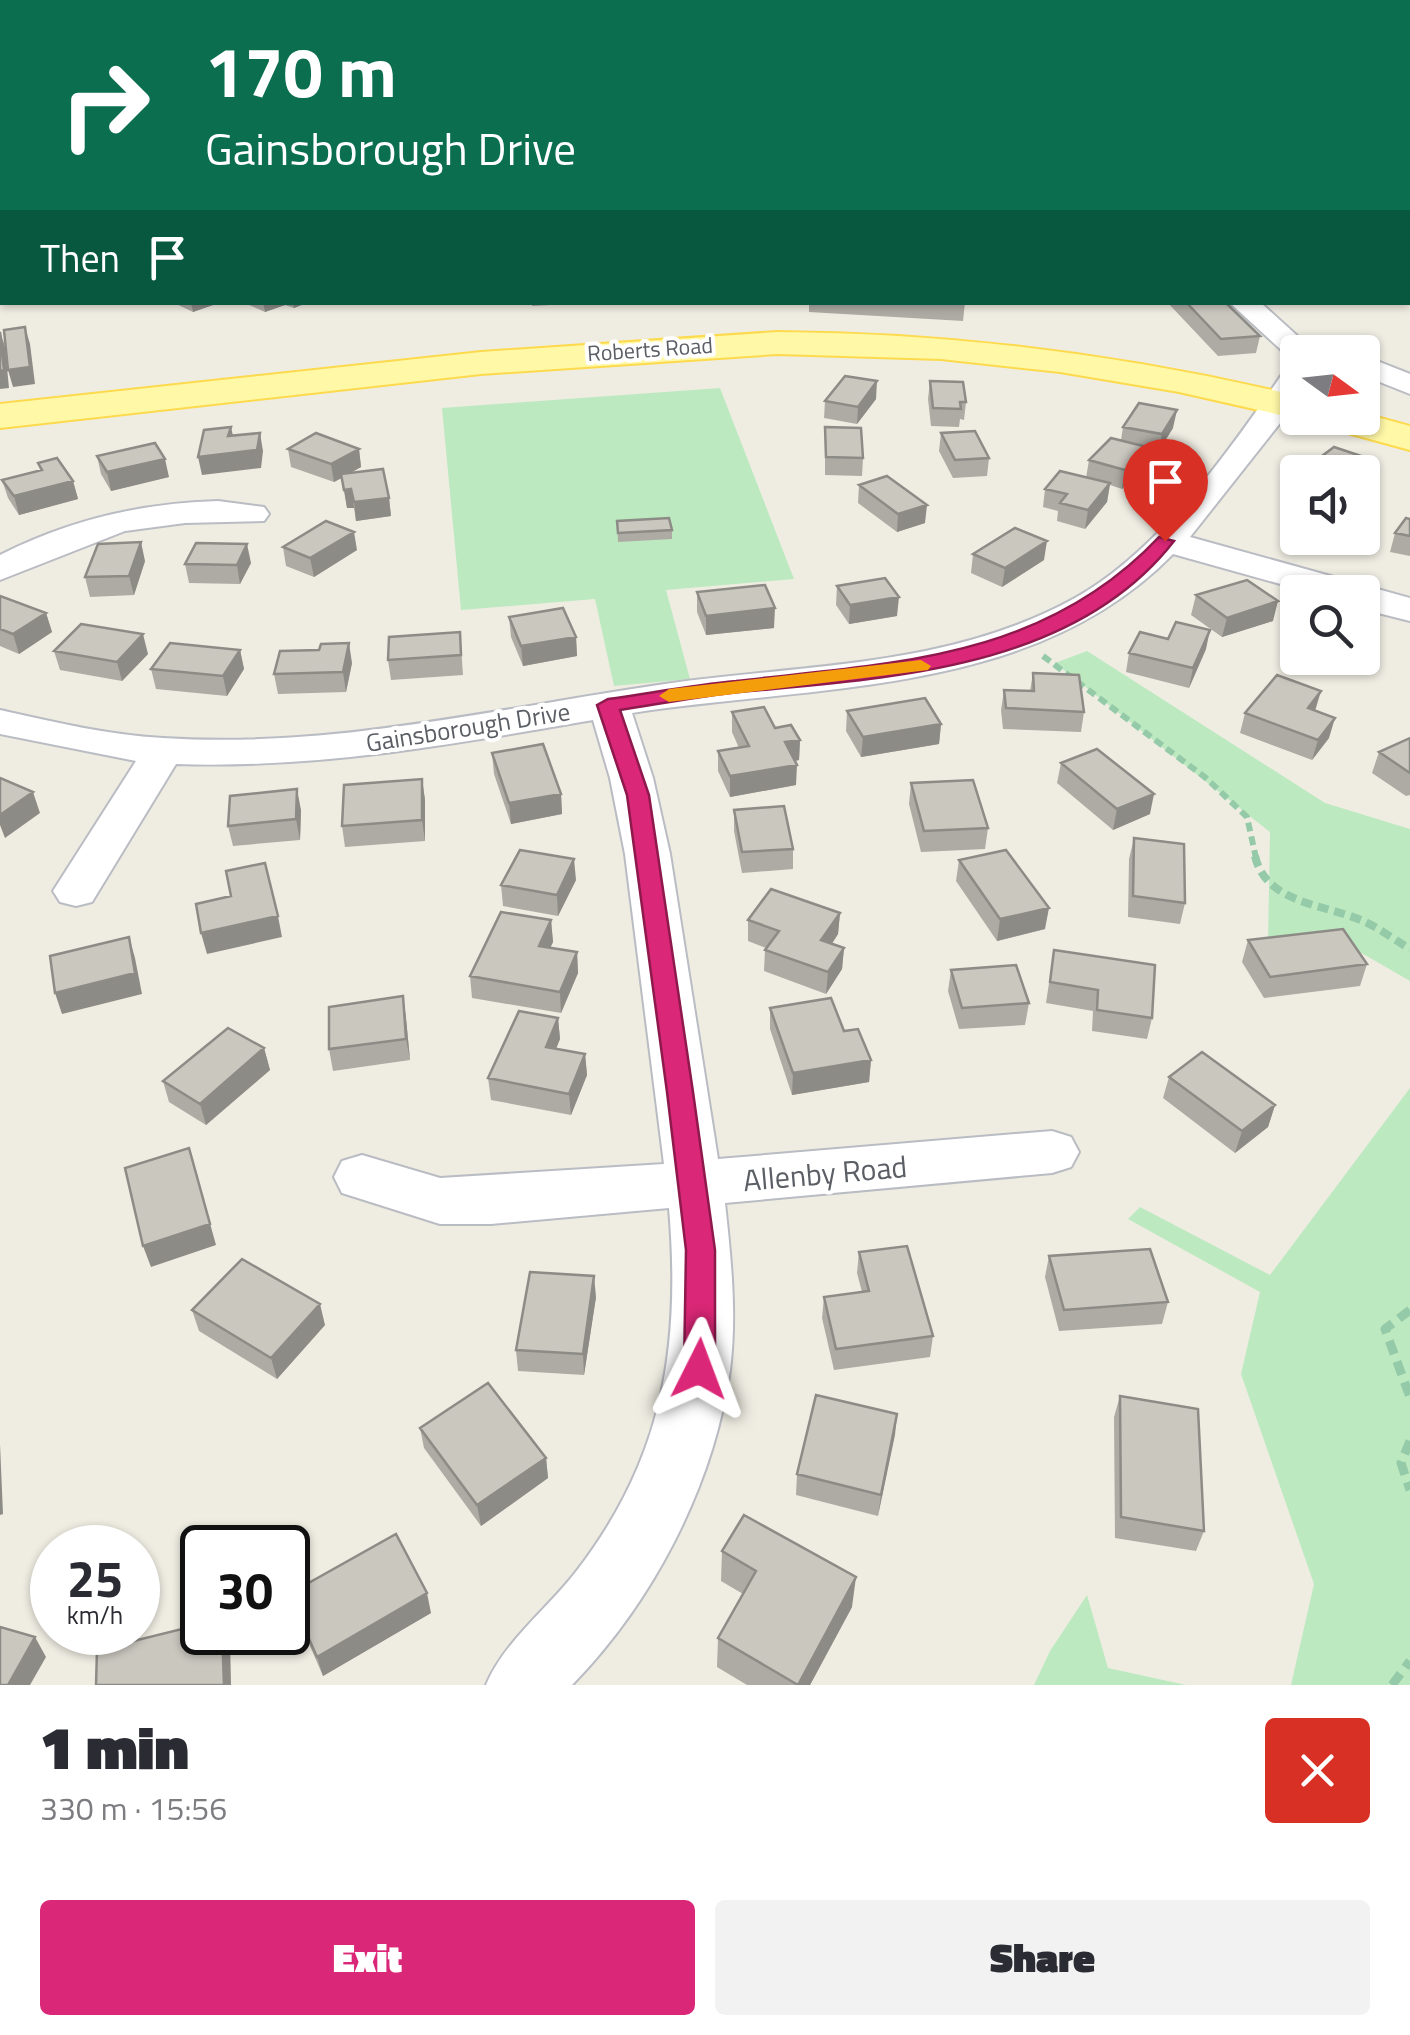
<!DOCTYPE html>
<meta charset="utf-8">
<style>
body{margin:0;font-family:"Titillium Web",sans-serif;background:#f2f2f3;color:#2b2b33;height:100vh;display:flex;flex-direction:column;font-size:38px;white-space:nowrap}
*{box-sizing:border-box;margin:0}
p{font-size:32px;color:#7c7c81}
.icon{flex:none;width:55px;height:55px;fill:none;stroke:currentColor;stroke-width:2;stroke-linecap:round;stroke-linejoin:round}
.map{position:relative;height:1685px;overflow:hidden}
.side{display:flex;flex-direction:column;background:#fff;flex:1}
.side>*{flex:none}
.banner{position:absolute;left:0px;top:0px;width:1410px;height:305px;box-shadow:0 2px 8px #0004;background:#0b6e4f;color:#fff;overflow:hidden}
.needle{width:65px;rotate:105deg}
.controls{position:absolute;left:1280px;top:335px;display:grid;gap:20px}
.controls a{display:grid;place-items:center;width:100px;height:100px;border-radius:10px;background:#fff;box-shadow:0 2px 8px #0004;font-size:50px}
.speed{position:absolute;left:30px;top:1525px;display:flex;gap:20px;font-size:50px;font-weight:700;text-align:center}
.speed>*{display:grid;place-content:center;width:130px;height:130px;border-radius:50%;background:#fff;box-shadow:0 2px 8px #0004;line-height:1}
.speed small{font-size:25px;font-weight:400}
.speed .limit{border:5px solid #111;border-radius:15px;background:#fff;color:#111}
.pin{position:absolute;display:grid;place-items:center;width:85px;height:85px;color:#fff;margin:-102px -42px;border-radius:50% 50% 50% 0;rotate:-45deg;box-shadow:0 0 10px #0007}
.pin .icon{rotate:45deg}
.me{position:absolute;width:110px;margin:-55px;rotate:3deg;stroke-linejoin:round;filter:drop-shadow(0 0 8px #0008)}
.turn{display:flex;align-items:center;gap:35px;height:210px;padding:0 40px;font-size:45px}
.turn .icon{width:130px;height:130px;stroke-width:2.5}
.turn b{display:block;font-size:70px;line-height:85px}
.then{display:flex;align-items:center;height:95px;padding:0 40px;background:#0003;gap:20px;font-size:38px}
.round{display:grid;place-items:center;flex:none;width:105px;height:105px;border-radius:10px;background:#f2f2f3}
.headline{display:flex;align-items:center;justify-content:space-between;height:170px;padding:0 40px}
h1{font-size:60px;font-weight:800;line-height:75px}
.cta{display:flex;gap:20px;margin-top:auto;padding:20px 40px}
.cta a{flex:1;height:115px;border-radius:10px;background:#db2777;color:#fff;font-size:40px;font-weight:800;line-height:115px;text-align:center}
.cta a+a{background:#f2f2f3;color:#2b2b33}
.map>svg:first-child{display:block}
</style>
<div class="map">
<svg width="1410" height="1685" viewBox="0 0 1410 1685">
<rect width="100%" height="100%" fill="#efede2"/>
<path fill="#dfddd1" d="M0,0H571L2,2L0,259Z"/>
<path fill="#bde9c0" d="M720,388L794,579L666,590L690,679L614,686L595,599L461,610L442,408Z
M1087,651L1325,803L1410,829V981L1332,936L1268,941L1270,832L1055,663Z
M1410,1088V1685H1291L1314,1584L1241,1374L1260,1292L1128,1219L1140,1207L1270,1275Z
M1087,1595L1108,1668L1186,1685H1034L1050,1651Z"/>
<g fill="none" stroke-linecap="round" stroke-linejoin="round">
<g stroke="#babcc3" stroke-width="4">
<path id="minor" d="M961,0H997L998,2H963Z
M1294,0H1332L1333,2H1296Z
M1408,6L1410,7V19L1408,18Z
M0,133L2,134V148L0,147Z
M1408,174H1410V188H1408Z
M2,248V264L0,265V249Z
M1229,302H1260L1315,352H1298V360L1290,358Z
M1362,355L1410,374V394L1362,375Z
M1298,364L1296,403L1190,537L1410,598V621L1362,609V592H1309L1173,554C1032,698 816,684 632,713L653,778L670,854L718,1159L1052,1131L1071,1137L1079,1152L1071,1167L1052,1173L725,1203C731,1258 737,1315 730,1370C714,1485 653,1602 572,1685H486C504,1642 546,1610 575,1573C663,1460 681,1348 669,1208L491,1224H440L342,1193L334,1177L342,1161L362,1155L440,1178L664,1164L625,854L610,778L593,720C454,744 317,769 176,764L92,902L76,906L60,902L53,891L136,761L0,734V710C54,722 108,735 163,738C333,749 498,708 665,684C804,664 949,668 1075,598C1160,551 1233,446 1287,367Z
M218,501L264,507L269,514L264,521L185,523L125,531L0,580V555C69,520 141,503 218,501Z"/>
</g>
<g stroke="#fdda4d" stroke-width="4">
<path id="major" d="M777,332C954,333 1126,355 1298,396V418H1306L1298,419L1179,392L1060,372L941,359L777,354L481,374L0,428V404L481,352Z
M1362,413L1410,426V450L1322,426L1317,418H1362Z"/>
</g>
<path stroke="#95caa9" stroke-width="2.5" stroke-dasharray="5 2.5" stroke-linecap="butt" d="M918,0L941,2
M680,2L685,0"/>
<path stroke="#95caa9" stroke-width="6" stroke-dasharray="9 5" stroke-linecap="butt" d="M1043,656L1206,778L1247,817L1256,858"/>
<path stroke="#95caa9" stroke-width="8" stroke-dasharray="11 6" stroke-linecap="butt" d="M1255,856C1266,904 1325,904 1363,921C1379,928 1395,940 1410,949"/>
<path stroke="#95caa9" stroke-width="9" stroke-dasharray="14 8" stroke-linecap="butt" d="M1410,1310L1385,1329L1410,1397
M1410,1441L1401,1463L1410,1490
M1392,1685L1410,1661"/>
<use href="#minor" fill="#fff" fill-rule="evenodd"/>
<use href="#major" fill="#fff8a7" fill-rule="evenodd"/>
</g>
<path fill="#aeaba4" d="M706,0L746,2H706Z
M885,0H910L909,2H885Z
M1054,0H1093L1090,2H1069Z
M1186,0H1220L1217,2Z
M1408,74H1410V121H1408Z
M172,302H213V305L193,312Z
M242,302H309L294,308L285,305L265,312Z
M532,302H607L532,306Z
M809,302H965L963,321L809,312Z
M997,302H1037L1036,305Z
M1167,302H1225L1260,336L1256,353L1218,356Z
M930,381L966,402L964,420L960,419L959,427L931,426L928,399Z
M876,399L857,424L824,418L825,401Z
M825,427L863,458L862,476L825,475Z
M1123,427L1173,428L1158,452L1147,450L1144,465L1122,489L1110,485L1107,502L1085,529L1057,521L1058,511L1043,507L1045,489L1086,478L1089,460L1121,440Z
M941,433L989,458L987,476L953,478L939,451Z
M288,449H359L361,467L350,473L389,498L391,516L356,521L354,508H347L342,478L334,482L291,467Z
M97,456L169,477L111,491L101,474Z
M38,463L73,481L78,499L19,515L8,498L2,480L40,470Z
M859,485L925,523L897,532L858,503Z
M1289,491H1298V531L1284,510Z
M1410,519V556L1390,552L1395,533Z
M617,521L672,530V539L618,542Z
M1302,538H1346L1344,542L1306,543Z
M283,547L357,550L314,577L286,566Z
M973,554L1044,560L1002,587L971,573Z
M145,561L134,595L90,597L85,577Z
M251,563L240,584L189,583L185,564Z
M837,586L897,616L849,624L836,605Z
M697,592L774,628L706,635L697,612Z
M1196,595L1273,621L1222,637L1191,615Z
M0,596L46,613L52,632L19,654L0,646Z
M509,617L576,637L577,656L523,666L511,637Z
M1362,630L1372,655L1358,675L1306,658H1362Z
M460,632L463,675L391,680L388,660Z
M1298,635V655L1293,653Z
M1206,649L1189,688L1126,672L1129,653Z
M240,650L244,669L227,696L156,689L151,669Z
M54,651L148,654L122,681L60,670Z
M352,663L346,692L278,694L274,674Z
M1033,673L1084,712L1081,732L1003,729L1001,710L1004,690L1030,691Z
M847,711L941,724L939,744L861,757L846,731Z
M1315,711L1329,738L1312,760L1240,733L1245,713Z
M732,712L775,728L800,740L799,760L795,761L796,785L730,797L718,771V751L739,748L732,732Z
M1410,738V795L1406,796L1372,773L1379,752Z
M492,753L561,794L562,814L511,824L494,774Z
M1061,763L1150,814L1113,830L1057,783Z
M422,779L425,800V841L345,847L342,826Z
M911,783L988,828L985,849L921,852L909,804Z
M301,810L300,840L233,846L228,826Z
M734,810L793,849V869L742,873L734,831Z
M1134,838L1185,903L1180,924L1128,917L1129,859Z
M959,860L1045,929L997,941L956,881Z
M576,880L558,916L503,906L501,885Z
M840,913L838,934L832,944L844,948L842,969L826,994L764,971L765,950L766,948L748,941V920Z
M551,920L553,942L550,948L577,952L578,973L561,1013L472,998L470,976Z
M1248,940L1367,964L1360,986L1264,998L1242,962Z
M1054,950L1152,1018L1147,1039L1092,1031L1093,1011L1046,1003Z
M951,970L1029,1003L1025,1025L959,1029L948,991Z
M403,996L406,1018L410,1060L333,1071L329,1049Z
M770,1008L844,1031L871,1060L869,1082L792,1095L770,1029Z
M558,1018L560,1039L556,1049L585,1054L587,1075L571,1115L491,1100L488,1078Z
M264,1048L270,1070L206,1125L169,1102L163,1081Z
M1169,1077L1275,1105L1268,1127L1235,1153L1163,1098Z
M859,1252L933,1336L930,1357L834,1370L822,1318L824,1297L862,1292L857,1273Z
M1049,1256L1168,1302L1162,1324L1059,1331L1045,1277Z
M596,1297L584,1375L518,1371L516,1350Z
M192,1310L325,1325L277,1379L199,1331Z
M1120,1396L1204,1531L1196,1551L1115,1538L1114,1417Z
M897,1414L878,1516L796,1495L797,1474Z
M420,1428L546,1458L548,1478L481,1526L424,1448Z
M722,1551L852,1607L810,1685H747L717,1667L718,1638L743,1594L721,1581Z
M289,1594L431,1613L323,1676L296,1614Z"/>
<path fill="#8d8b86" d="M191,302H213V305L193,312Z
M263,302H284L285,305L265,312Z
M293,302H309L294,308Z
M25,327L30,344L35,384L13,387L8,370Z
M0,331L5,347L9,388L0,389Z
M877,381L876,399L857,424L858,407Z
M1177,410L1173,428L1158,452L1162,434Z
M231,427L235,445L260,433L263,451L261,468L202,475L198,457L228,436Z
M1147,447L1144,465L1122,489L1125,470Z
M359,449L361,467L334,482L331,464Z
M1367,458L1362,475V472H1349Z
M165,459L169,477L111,491L107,472Z
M73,481L78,499L19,515L14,496Z
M1110,483L1107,502L1085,529L1088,510Z
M351,489L354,508H347L344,490Z
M389,498L391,516L356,521L354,502Z
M927,505L925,523L897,532L898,514Z
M354,532L357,550L314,577L310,558Z
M1047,541L1044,560L1002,587L1005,568Z
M141,542L145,561L134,595L129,576Z
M247,544L251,563L240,584L237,565Z
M899,597L897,616L849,624L850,605Z
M1278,601L1273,621L1222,637L1227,618Z
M775,608L774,628L706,635V616Z
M46,613L52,632L19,654L13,634Z
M1210,630L1206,649L1189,688L1193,668Z
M143,634L148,654L122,681L117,662Z
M1378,636L1372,655L1358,675L1364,655Z
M576,637L577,656L523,666L521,646Z
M349,643L352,663L346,692L343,672Z
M240,650L244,669L227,696L223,676Z
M1321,691L1315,711L1308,708Z
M1335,718L1329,738L1312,760L1318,740Z
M941,724L939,744L861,757L863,737Z
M800,740L799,760L784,763L785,742Z
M797,765L796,785L730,797V776Z
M422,779L425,800V841L422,820Z
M297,789L301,810L300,840L296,819Z
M33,792L40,813L5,838L0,825V815Z
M561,794L562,814L511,824L509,803Z
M1154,794L1150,814L1113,830L1117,809Z
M574,859L576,880L558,916L557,895Z
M1049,908L1045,929L997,941L1000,919Z
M840,913L838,934L820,961L821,940Z
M278,916L282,937L207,954L201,933Z
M551,920L553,942L541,967L539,946Z
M129,937L135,958L142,994L62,1014L55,993Z
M844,948L842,969L826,994L828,972Z
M577,952L578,973L561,1013L560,992Z
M403,996L406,1018L410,1060L406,1039Z
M558,1018L560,1039L548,1068L546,1047Z
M264,1048L270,1070L206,1125L200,1104Z
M585,1054L587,1075L571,1115L569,1094Z
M871,1060L869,1082L792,1095L793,1073Z
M1275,1105L1268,1127L1235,1153L1242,1131Z
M189,1148L216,1245L151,1267L143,1246Z
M594,1276L596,1297L584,1375L583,1354Z
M320,1304L325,1325L277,1379L271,1358Z
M897,1414L895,1435L878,1516L881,1495Z
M0,1444L3,1514L0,1515Z
M546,1458L548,1478L481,1526L477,1505Z
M856,1577L852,1607L810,1685H798Z
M427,1593L431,1613L323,1676L317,1657Z
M222,1632H227L230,1639L231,1685H224Z
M35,1637L46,1657L30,1685H8Z"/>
<path fill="#cac7bf" stroke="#8d8b86" stroke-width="2.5" d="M1008,0L1011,2H976L975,1Z
M1099,0H1117L1121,2H1102Z
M1167,0H1175L1180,2H1145Z
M1408,82L1410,84V107H1408Z
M1186,302H1225L1260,336L1221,339Z
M25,327L30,367L8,370L4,330Z
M0,332L4,370L0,371Z
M845,376L877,381L858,407L825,401Z
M930,381L963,382L966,402H960L961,409L933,408Z
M1139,403L1177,410L1162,434L1123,427Z
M231,427L228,436L260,433L257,450L198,457L204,430Z
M825,427L861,428L863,458L826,457Z
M975,431L989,458L955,460L941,433Z
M316,433L359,449L331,464L288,449Z
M1111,438L1147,447L1125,470L1089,460Z
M155,443L165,459L107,472L97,456Z
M1334,447L1367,458L1349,472H1307L1302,471Z
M57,458L73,481L14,496L2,480L42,470L38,463Z
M383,469L389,498L354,502L351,489L344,490L341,474Z
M1060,471L1110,483L1088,510L1060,503L1067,494L1045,489Z
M887,476L927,505L898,514L859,485Z
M1289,491H1298V505Z
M669,518L672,530L618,533L617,521Z
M1406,518L1410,519V536L1395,533Z
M326,521L354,532L310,558L283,547Z
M1015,528L1047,541L1005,568L973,554Z
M141,542L129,576L85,577L98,544Z
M196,543L247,544L237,565L185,564Z
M885,578L899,597L850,605L837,586Z
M1247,580L1278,601L1227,618L1196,595Z
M765,585L775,608L706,616L697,592Z
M0,596L46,613L13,634L0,629Z
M563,608L576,637L521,646L509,617Z
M1176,622L1210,630L1193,668L1129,653L1140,632L1168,639Z
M81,624L143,634L117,662L54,651Z
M1362,630L1378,636L1364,655H1362Z
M460,632L461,655L388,660L389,637Z
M170,643L240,650L223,676L151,669Z
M349,643L343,672L274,674L280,651L319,650L321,644Z
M1033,673L1079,675L1084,712L1006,708L1004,690L1034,691Z
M1277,675L1321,691L1308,708L1335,718L1318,740L1245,713Z
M925,698L941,724L863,737L847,711Z
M764,707L775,728L791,725L800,740L785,742L797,765L730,776L718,751L749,746L732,712Z
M1410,738V773L1379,752Z
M543,744L561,794L509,803L492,753Z
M1097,749L1154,794L1117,809L1061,763Z
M0,778L33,792L0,815Z
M422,779V820L342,826L344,785Z
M973,780L988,828L924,831L911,783Z
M297,789L296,819L228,826L230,796Z
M784,806L793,849L742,852L734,810Z
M1134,838L1184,844L1185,903L1133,896Z
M520,850L574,859L557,895L501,885Z
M1006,850L1049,908L1000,919L959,860Z
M265,863L278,916L201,933L196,904L231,896L226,871Z
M771,889L840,913L821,940L844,948L828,972L765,950L779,931L748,920Z
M501,912L551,920L539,946L577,952L560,992L470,976Z
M1343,929L1367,964L1270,977L1248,940Z
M129,937L135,973L55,993L50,956Z
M1054,950L1155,965L1152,1018L1097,1010L1098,990L1050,982Z
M1016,965L1029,1003L962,1008L951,970Z
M403,996L406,1039L329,1049V1007Z
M831,998L844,1031L858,1029L871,1060L793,1073L770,1008Z
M519,1011L558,1018L546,1047L585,1054L569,1094L488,1078Z
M228,1028L264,1048L200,1104L163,1081Z
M1202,1052L1275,1105L1242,1131L1169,1077Z
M189,1148L210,1224L143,1246L125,1168Z
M907,1246L933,1336L836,1349L824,1297L869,1291L859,1252Z
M1150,1249L1168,1302L1064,1310L1049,1256Z
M242,1259L320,1304L271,1358L192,1310Z
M530,1272L594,1276L583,1354L516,1350Z
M488,1383L546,1458L477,1505L420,1428Z
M816,1395L897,1414L881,1495L797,1474Z
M1120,1396L1198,1409L1204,1531L1121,1517Z
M744,1515L856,1577L798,1685L718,1638L756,1571L722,1551Z
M396,1534L427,1593L317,1657L289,1594Z
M202,1624V1632H222L224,1685H96L97,1650Z
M0,1627L35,1637L8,1685H0Z"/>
<path fill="#db2777" stroke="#8e194d" stroke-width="2.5" d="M1159,537L1174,541C1074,670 888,678 740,692C700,696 660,704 620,710L649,795L693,1092L715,1250V1369L710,1379L699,1383L688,1379L684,1369L686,1250L667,1092L627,795L597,705L608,699C651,693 693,685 736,681C892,663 1043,660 1159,537Z"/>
<path fill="#f59e0b" d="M921,660L931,666L928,670L669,702L659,696L669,689Z"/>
<g text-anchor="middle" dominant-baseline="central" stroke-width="8" stroke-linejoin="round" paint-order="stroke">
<g font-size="22" fill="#5b5e65" stroke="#fff">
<text transform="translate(650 349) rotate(-4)">Roberts Road</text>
</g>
<g font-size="25" fill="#5b5e65" stroke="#fff">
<text transform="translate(468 727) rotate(-9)">Gainsborough Drive</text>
</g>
<g font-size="30" fill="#5b5e65" stroke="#fff">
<text transform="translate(825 1173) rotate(-5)">Allenby Road</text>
</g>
</g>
</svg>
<div class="controls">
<a><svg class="needle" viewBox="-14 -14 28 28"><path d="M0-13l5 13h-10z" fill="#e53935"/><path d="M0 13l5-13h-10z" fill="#7c7c81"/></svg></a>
<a><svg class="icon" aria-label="sound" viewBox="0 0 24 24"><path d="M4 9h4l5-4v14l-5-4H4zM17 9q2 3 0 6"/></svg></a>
<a><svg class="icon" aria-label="search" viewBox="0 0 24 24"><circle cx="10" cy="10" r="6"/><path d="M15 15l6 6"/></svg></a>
</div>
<div class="speed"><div>25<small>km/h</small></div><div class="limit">30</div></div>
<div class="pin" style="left:1165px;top:541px;background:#d93025"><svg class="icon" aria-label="arrive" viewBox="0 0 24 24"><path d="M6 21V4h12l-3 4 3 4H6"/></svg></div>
<svg class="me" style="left:699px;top:1369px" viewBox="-20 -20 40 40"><path d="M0-17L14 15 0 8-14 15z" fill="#db2777" stroke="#fff" stroke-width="4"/></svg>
<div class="banner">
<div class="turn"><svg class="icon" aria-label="right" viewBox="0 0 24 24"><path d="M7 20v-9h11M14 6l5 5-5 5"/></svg><div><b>170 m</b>Gainsborough Drive</div></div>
<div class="then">Then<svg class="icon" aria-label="arrive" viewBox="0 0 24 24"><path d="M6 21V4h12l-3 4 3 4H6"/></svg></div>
</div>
</div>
<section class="side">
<div class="headline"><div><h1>1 min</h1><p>330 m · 15:56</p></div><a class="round" style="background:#d93025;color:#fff"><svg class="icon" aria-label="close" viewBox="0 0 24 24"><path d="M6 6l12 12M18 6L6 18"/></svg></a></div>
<div class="cta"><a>Exit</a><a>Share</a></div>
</section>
